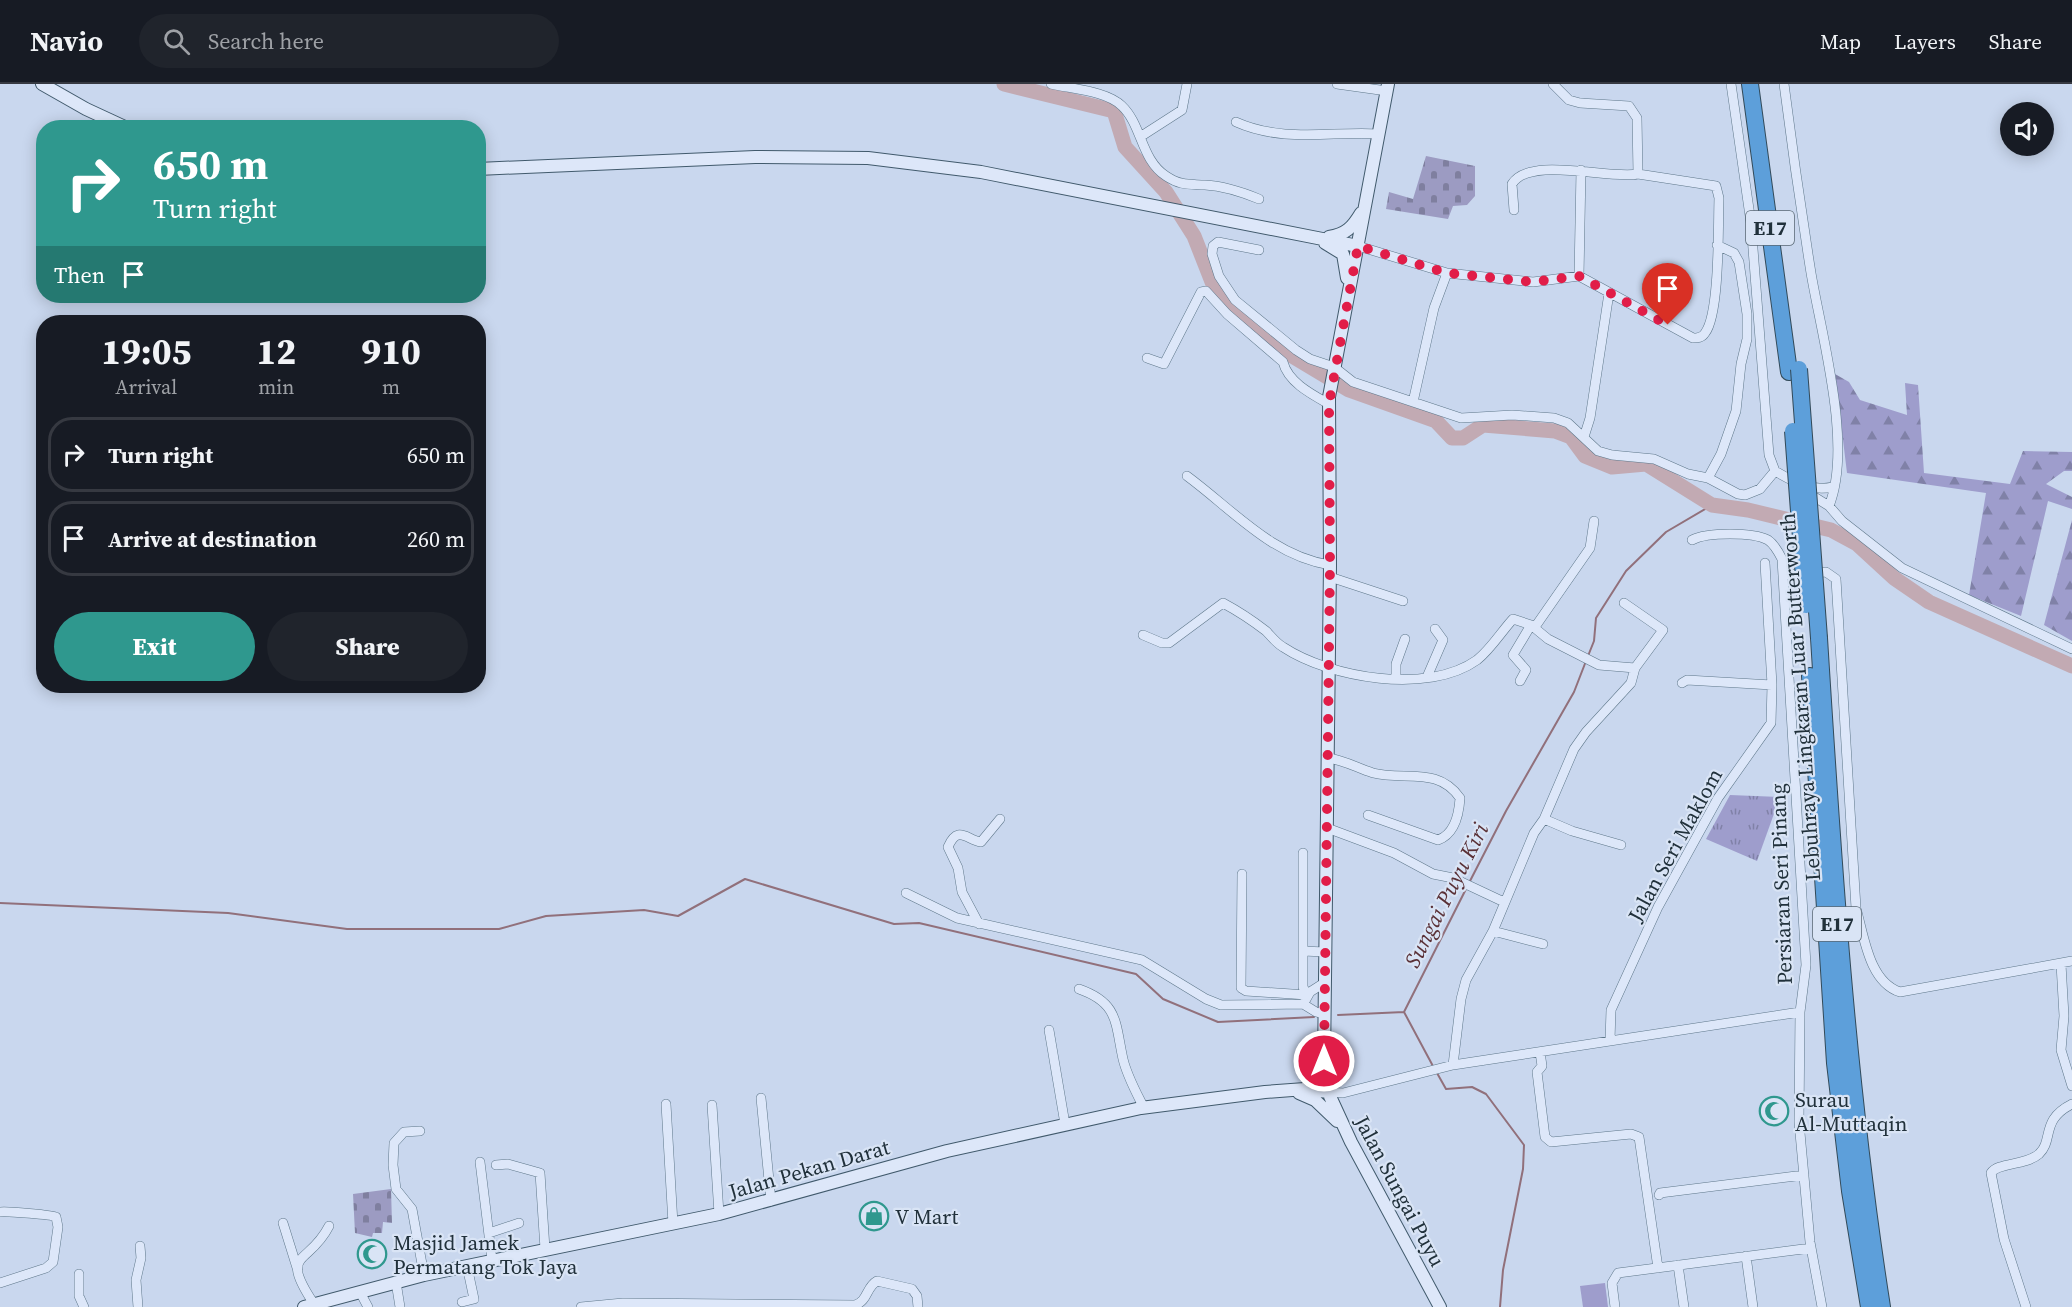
<!DOCTYPE html>
<style>
body{margin:0;font-family:"Source Serif 4",serif;background:#20242c;color:#f1f3f6;height:100vh;display:flex;flex-direction:column;font-size:22px;white-space:nowrap}
*{box-sizing:border-box;margin:0}
p{font-size:20px;color:#9ea1a6}
.icon{flex:none;width:33px;height:33px;fill:none;stroke:currentColor;stroke-width:2;stroke-linecap:round;stroke-linejoin:round}
.map{position:relative;flex:1;overflow:hidden}
.drawer{position:absolute;left:36px;top:231px;width:450px;height:378px;display:flex;flex-direction:column;background:#171b24;border-radius:24px;box-shadow:0 3px 15px #0003}
.drawer>*{flex:none}
.hud{position:absolute;left:36px;top:36px;width:450px;height:183px;border-radius:24px;box-shadow:0 3px 15px #0003;background:#2f988e;color:#fff;overflow:hidden}
.tools{position:absolute;left:2000px;top:18px;display:grid;gap:12px}
.tools a{display:grid;place-items:center;width:54px;height:54px;border-radius:50%;background:#171b24;box-shadow:0 3px 15px #0003;font-size:30px}
.pin{position:absolute;display:grid;place-items:center;width:51px;height:51px;color:#fff;margin:-62px -26px;border-radius:50% 50% 50% 0;rotate:-45deg;box-shadow:0 0 6px #0007}
.pin .icon{rotate:45deg}
.me{position:absolute;width:66px;margin:-33px;rotate:0deg;stroke-linejoin:round;filter:drop-shadow(0 0 4px #0008)}
.turn{display:flex;align-items:center;gap:21px;height:126px;padding:0 18px;font-size:27px}
.turn .icon{width:78px;height:78px;stroke-width:2.5}
.turn b{display:block;font-size:42px;line-height:51px}
.then{display:flex;align-items:center;height:57px;padding:0 18px;background:#0003;gap:12px;font-size:22px}
.eta{display:flex;justify-content:space-evenly;align-items:center;height:102px;text-align:center}
.eta b{font-size:36px;font-weight:800;line-height:42px}
.cta{display:flex;gap:12px;margin-top:auto;padding:12px 18px}
.cta a{flex:1;height:69px;border-radius:36px;background:#2f988e;color:#fff;font-size:24px;font-weight:800;line-height:69px;text-align:center}
.cta a+a{background:#20242c;color:#f1f3f6}
ul{padding:0;list-style:none}
li{display:flex;align-items:center;gap:18px;height:75px;margin:0 12px 9px;padding:0 6px;border:3px solid #363941;border-radius:24px}
li div{flex:1}
li b{display:block;font-size:22px}
li em{font-style:normal}
header{display:flex;align-items:center;gap:36px;box-sizing:border-box;height:84px;padding:0 30px;background:#171b24;border-bottom:2px solid #363941}
header strong{font-size:28px}
nav{display:flex;gap:33px;margin-inline-start:auto;font-size:21px}
.search{width:420px;height:54px;background:#20242c;display:flex;align-items:center;gap:15px;box-sizing:border-box;padding:0 21px;border-radius:33px;color:#9ea1a6;font-size:22px}
.map>svg:first-child{display:block}
</style>
<header>
<strong>Navio</strong>
<div class="search"><svg class="icon" aria-label="search" viewBox="0 0 24 24"><circle cx="10" cy="10" r="6"/><path d="M15 15l6 6"/></svg>Search here</div>
<nav><a>Map</a><a>Layers</a><a>Share</a></nav>
</header>
<div class="map">
<svg width="2072" height="1223" viewBox="0 0 2072 1223">
<defs>
<pattern id="grass-tufts" width="24" height="20" patternUnits="userSpaceOnUse" patternTransform="scale(1.5)"><rect width="24" height="20" fill="#9e9dcc"/><path d="M3 7l-1-3M5 7V3M7 7l1-3M15 17l-1-3M17 17v-4M19 17l1-3" fill="none" stroke="#8081a7"/></pattern>
<pattern id="forest-firs" width="22" height="20" patternUnits="userSpaceOnUse" patternTransform="scale(1.5)"><rect width="22" height="20" fill="#9e9dcc"/><path d="M5 1l3.5 6h-7zM16 11l3.5 6h-7z" fill="#8081a7"/></pattern>
<pattern id="cemetery-stones" width="16" height="16" patternUnits="userSpaceOnUse" patternTransform="scale(1.5)"><rect width="16" height="16" fill="#9c9bc2"/><path d="M2 7V4a2 2 0 0 1 4 0v3zM10 15v-3a2 2 0 0 1 4 0v3z" fill="#7f7f9f"/></pattern>
</defs>
<rect width="100%" height="100%" fill="#c9d7ee"/>
<path fill="url(#grass-tufts)" d="M1730,711L1780,713L1757,777L1706,755Z"/>
<path fill="url(#forest-firs)" d="M1835,290L1849,298L1860,316L1907,331L1905,299L1918,301L1924,389L2010,400L2023,367L2072,368V387H2064L2046,400L2072,413V425L2048,417L2021,532L1969,511L1986,409L1847,389Z
M2072,436V557L2044,541Z"/>
<path fill="url(#cemetery-stones)" d="M1426,72L1475,82V112L1467,121L1453,122L1448,135L1386,125L1389,108L1413,115Z
M391,1105L392,1139L383,1138L382,1149H373L372,1153L355,1149L353,1110Z"/>
<path fill="#9e9dcc" d="M1605,1199L1608,1223H1583L1580,1202Z"/>
<g fill="none" stroke-linecap="round" stroke-linejoin="round">
<path stroke="#91707b" stroke-width="2" d="M1588,572L1594,557L1596,534L1626,487L1666,448L1712,421
M1470,797L1506,727L1574,608L1586,577
M0,819L228,829L347,845H499L546,832L644,826L678,832L745,795L894,840L919,839L1136,890L1163,915L1218,938L1314,933
M1338,931L1404,928
M1434,984L1404,928L1467,803
M1437,989L1446,1005L1472,1003L1486,1010L1524,1061L1523,1085L1503,1186L1500,1223"/>
<path stroke="#c2aab3" stroke-width="15" d="M1004,0L1114,27L1125,63L1166,108L1194,152L1218,213L1274,261L1349,306L1436,337L1452,354H1463L1483,341L1555,347L1571,353L1585,372L1612,383L1646,380L1712,421L1748,426L1831,446L1857,460L1894,494L1929,518L2072,582"/>
<g stroke="#5e778a" stroke-width="10">
<path id="street" d="M1051,0C1072,5 1107,7 1122,22C1142,41 1141,76 1166,92C1181,102 1189,100 1205,101C1224,102 1242,108 1259,115
M1337,0L1387,7
M1731,0L1751,139L1769,371L1775,387C1794,398 1811,408 1833,403
M1784,0C1792,63 1801,126 1811,189C1822,254 1853,362 1829,422
M1236,38C1283,59 1331,47 1379,50
M1140,53L1182,26L1187,0
M1514,126L1512,100C1530,71 1609,96 1638,90
M1358,162L1447,189L1533,198L1579,192L1693,254C1697,254 1702,254 1705,249C1720,230 1718,141 1719,114L1716,102L1638,90L1637,34L1629,22L1580,19L1569,16L1553,0
M1259,166L1218,158L1213,162L1212,170L1219,192L1235,216L1296,266L1310,275L1334,283L1353,298L1461,334L1512,331L1554,334L1568,339L1598,367L1612,371L1654,375L1688,390L1708,394L1738,410L1745,411L1760,405L1775,387
M1579,192L1581,86
M1147,274L1164,280L1201,208L1206,207L1227,230L1283,278C1288,298 1311,310 1329,320
M1413,318L1434,224L1447,189
M1584,353L1590,334L1609,209
M1187,392C1233,426 1272,472 1330,481
M1708,394L1721,370L1736,327L1741,280L1747,255V230L1739,178L1734,169L1717,161
M1808,409L1829,422L1842,437L1902,484L2072,565
M1692,456C1707,448 1753,448 1768,456C1774,460 1779,469 1782,475L1806,881L1800,928L1799,1038L1810,1158L1822,1223
M1783,491L1826,488L1836,495L1856,824C1864,852 1869,898 1900,908L2072,877
M1330,493L1403,517
M1535,543L1590,464L1594,437
M1143,551L1162,559H1169L1223,519C1238,527 1253,537 1266,547C1271,552 1276,559 1283,563C1330,594 1428,611 1477,576C1491,565 1501,548 1513,535L1531,541L1548,555L1599,581L1635,584
M1427,593L1443,556L1435,545
M1396,595V580L1405,555
M1520,597L1526,586L1513,571L1531,541
M1682,599L1687,596L1772,601
M1328,674C1344,676 1357,684 1373,689C1405,697 1438,682 1460,714C1459,730 1455,750 1438,756L1368,731
M1544,735L1572,747L1621,761
M1327,744L1394,769L1433,790L1453,794L1504,818
M1242,790L1241,904L1246,907L1307,911L1303,903V769
M906,809L957,834L1142,876L1206,915L1221,921L1303,920L1316,928L1324,930
M979,840L962,808L958,784L948,763C958,740 967,756 981,758L1000,735
M1493,847L1543,860
M1303,867L1325,868
M2061,880L2064,932L2061,966L2072,1002
M1079,905C1119,919 1115,939 1123,975C1127,992 1136,1008 1144,1024
M1305,917L1310,908L1324,899
M1049,946L1065,1040
M1610,956L1611,926L1658,823L1718,714L1771,639L1772,601L1765,479
M1540,968L1542,982L1537,988L1545,1053L1551,1058L1631,1050L1639,1053L1658,1184
M1453,981L1461,915L1466,896L1493,847L1534,749L1544,735L1574,665L1586,648L1631,599L1635,584L1663,546L1624,519
M1328,1008L1343,1009L1453,981L1800,928
M761,1014L771,1117
M666,1020L673,1140
M712,1021L719,1130
M420,1047L404,1048L394,1059L393,1081L396,1105L412,1125L424,1191
M480,1078L492,1176
M496,1081L508,1080L540,1089L545,1165
M1659,1111L1660,1109L1804,1091
M0,1128C7,1127 53,1131 56,1133L58,1143L53,1178L46,1184L0,1199
M283,1139L298,1187
M489,1149L519,1139
M490,1162L509,1161L513,1172
M1746,1172L1753,1223
M1678,1181L1684,1223
M79,1190V1212L84,1223
M396,1198L400,1223
M360,1208L368,1223
M462,1218L474,1215L467,1182
M314,1220C278,1166 309,1182 329,1142
M138,1223L136,1196L141,1174L140,1162
M581,1223L623,1219L855,1221C868,1217 866,1203 877,1197L912,1205L917,1212L918,1223
M1615,1223L1612,1199L1618,1189L1811,1164
M2026,1223L2004,1155L1991,1089C1998,1078 2025,1082 2039,1070C2054,1056 2040,1036 2072,1020"/>
</g>
<g stroke="#415a6c" stroke-width="14">
<path id="secondary" d="M42,0L86,25L127,44
M1388,0L1329,313L1330,481L1324,977L1328,1008L1351,1058L1440,1223
M478,85L755,73L868,74L981,88L1358,162
M1329,153C1346,150 1352,144 1361,129
M1325,159L1343,170L1347,194
M1305,1005L1320,988L1324,977
M1299,1009L1315,1016L1337,1037
M304,1223L424,1191L719,1130L947,1067L1141,1024L1265,1008L1305,1005L1328,1008"/>
</g>
<g stroke="#324a59" stroke-width="18">
<path id="highway" d="M1750,0L1789,288
M1819,554C1833,779 1847,1000 1882,1223
M1810,592L1835,979L1850,1107L1869,1223"/>
</g>
<use href="#street" stroke="#dde7f9" stroke-width="9"/>
<use href="#secondary" stroke="#dde7f9" stroke-width="12"/>
<use href="#highway" stroke="#5d9fda" stroke-width="16"/>
<g stroke="#324a59" stroke-width="18" stroke-linecap="butt">
<path id="highway-bridge" d="M1799,285L1819,554
M1793,347L1806,521"/>
</g>
<use href="#highway-bridge" stroke="#5d9fda" stroke-width="16"/>
</g>
<g fill="none" stroke-linecap="round" stroke-linejoin="round">
<path stroke="#e11d48" stroke-width="10" stroke-dasharray="0 18" d="M1324,977L1330,481L1329,320L1358,162L1447,189L1533,198L1579,192L1668,241"/>
</g>
<defs>
<g id="mosque-ring" transform="scale(1.5)"><circle r="9.5" fill="#d9e4f5" stroke="#2f988e" stroke-width="1.5"/><path d="M3.5-4.9A6 6 0 1 0 3.5 4.9A5 5 0 1 1 3.5-4.9Z" fill="#2f988e"/></g>
<g id="shop-ring" transform="scale(1.5)"><circle r="9.5" fill="#d9e4f5" stroke="#2f988e" stroke-width="1.5"/><path d="M-5-2.5h2.3a2.7 3.5 0 0 1 5.4 0H5L5.5 6h-11ZM-1.5-2.5h3a1.5 2.3 0 0 0-3 0Z" fill="#2f988e"/></g>
</defs>
<g fill-rule="evenodd">
<use href="#mosque-ring" x="1774" y="1027"/>
<use href="#shop-ring" x="874" y="1132"/>
<use href="#mosque-ring" x="372" y="1170"/>
</g>
<g text-anchor="middle" dominant-baseline="central" stroke-width="4.5" stroke-linejoin="round" paint-order="stroke">
<g fill="#d9e4f5" stroke="#586773" stroke-width="1.5">
<rect x="1746" y="127" width="48" height="34" rx="4.5"/>
<rect x="1813" y="823" width="48" height="34" rx="4.5"/>
</g>
<g font-size="20" font-weight="bold" fill="#21313b">
<text x="1770" y="144">E17</text>
<text x="1837" y="840">E17</text>
</g>
<g font-size="21" fill="#21313b" stroke="#d9e4f5">
<text transform="translate(1800 613) rotate(-94)">Lebuhraya Lingkaran Luar Butterworth</text>
<text transform="translate(1675 761) rotate(-61)">Jalan Seri Maklom</text>
<text transform="translate(1781 800) rotate(-92)">Persiaran Seri Pinang</text>
<text transform="translate(809 1085) rotate(-16)">Jalan Pekan Darat</text>
<text transform="translate(1400 1107) rotate(62)">Jalan Sungai Puyu</text>
</g>
<g font-size="21" fill="#21313b" stroke="#d9e4f5" text-anchor="start">
<text x="1795" y="1015">Surau<tspan x="1795" dy="24">Al-Muttaqin</tspan></text>
<text x="895" y="1132">V Mart</text>
<text x="393" y="1158">Masjid Jamek<tspan x="393" dy="24">Permatang Tok Jaya</tspan></text>
</g>
<g font-size="22" font-style="italic" fill="#5a3137" stroke="#d9e4f5">
<text transform="translate(1446 811) rotate(-63)">Sungai Puyu Kiri</text>
</g>
</g>
</svg>
<div class="tools">
<a><svg class="icon" aria-label="sound" viewBox="0 0 24 24"><path d="M4 9h4l5-4v14l-5-4H4zM17 9q2 3 0 6"/></svg></a>
</div>
<div class="pin" style="left:1668px;top:241px;background:#d93025"><svg class="icon" aria-label="arrive" viewBox="0 0 24 24"><path d="M6 21V4h12l-3 4 3 4H6"/></svg></div>
<svg class="me" style="left:1324px;top:977px" viewBox="-20 -20 40 40"><circle r="17" fill="#e11d48" stroke="#fff" stroke-width="3"/><path d="M0-11L8 9 0 5-8 9z" fill="#fff"/></svg>
<div class="hud">
<div class="turn"><svg class="icon" aria-label="right" viewBox="0 0 24 24"><path d="M7 20v-9h11M14 6l5 5-5 5"/></svg><div><b>650 m</b>Turn right</div></div>
<div class="then">Then<svg class="icon" aria-label="arrive" viewBox="0 0 24 24"><path d="M6 21V4h12l-3 4 3 4H6"/></svg></div>
</div>
<section class="drawer">
<div class="eta">
<div><b>19:05</b><p>Arrival</p></div>
<div><b>12</b><p>min</p></div>
<div><b>910</b><p>m</p></div>
</div>
<ul>
<li><svg class="icon" aria-label="right" viewBox="0 0 24 24"><path d="M7 20v-9h11M14 6l5 5-5 5"/></svg><div><b>Turn right</b></div><em>650 m</em></li>
<li><svg class="icon" aria-label="arrive" viewBox="0 0 24 24"><path d="M6 21V4h12l-3 4 3 4H6"/></svg><div><b>Arrive at destination</b></div><em>260 m</em></li>
</ul>
<div class="cta"><a>Exit</a><a>Share</a></div>
</section>
</div>
